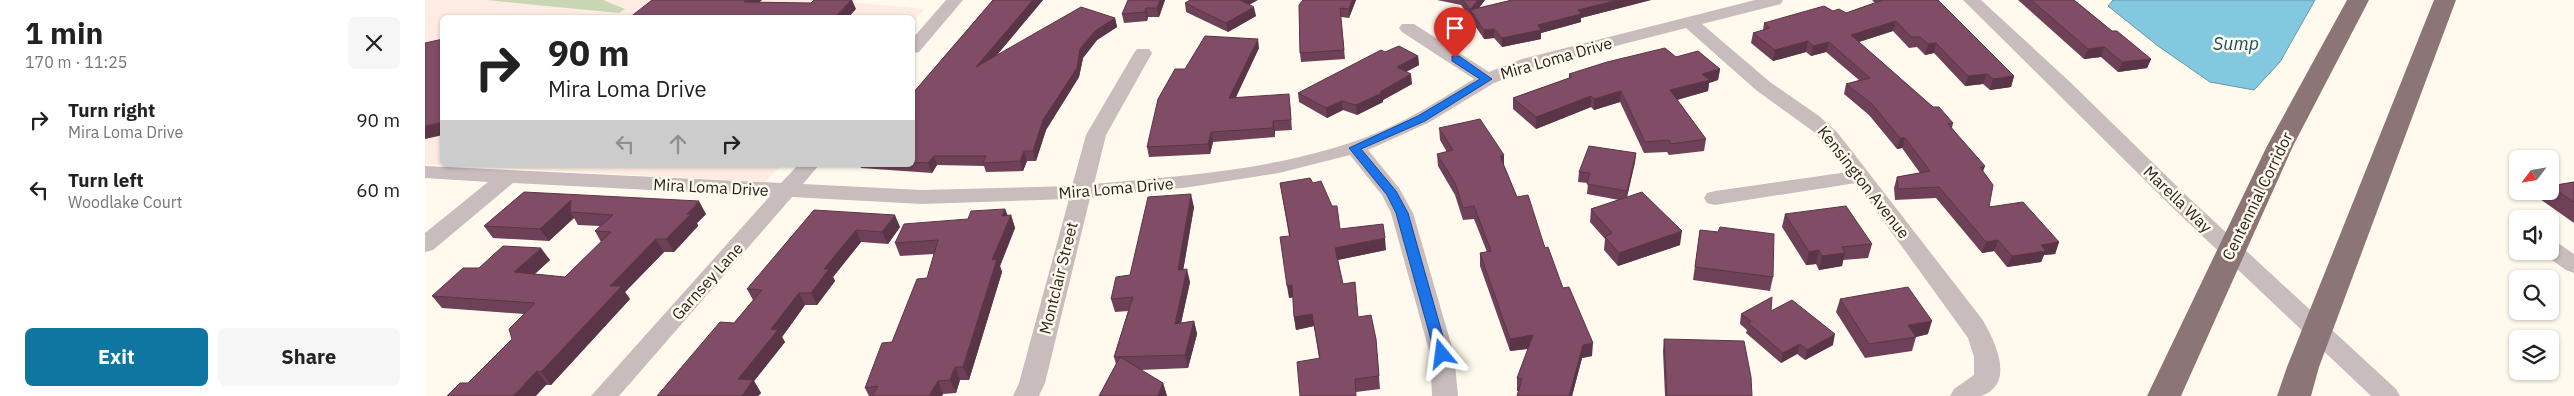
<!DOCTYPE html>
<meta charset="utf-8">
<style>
body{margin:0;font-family:"IBM Plex Sans",sans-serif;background:#f6f6f6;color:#222;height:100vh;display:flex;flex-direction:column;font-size:19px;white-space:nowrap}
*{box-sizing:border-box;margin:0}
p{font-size:16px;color:#767676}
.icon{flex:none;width:28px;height:28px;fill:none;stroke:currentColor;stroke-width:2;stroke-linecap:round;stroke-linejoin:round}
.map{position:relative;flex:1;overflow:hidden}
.panel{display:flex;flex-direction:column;background:#fff;width:425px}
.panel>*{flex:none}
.banner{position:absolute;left:15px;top:15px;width:475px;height:152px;border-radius:8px;box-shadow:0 1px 4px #0004;background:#fff;color:#222;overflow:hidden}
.needle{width:32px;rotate:239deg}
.controls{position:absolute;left:2084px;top:150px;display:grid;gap:10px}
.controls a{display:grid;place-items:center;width:50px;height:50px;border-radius:8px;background:#fff;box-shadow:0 1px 4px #0004;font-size:25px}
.pin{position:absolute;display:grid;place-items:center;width:42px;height:42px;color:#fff;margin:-51px -21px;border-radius:50% 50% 50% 0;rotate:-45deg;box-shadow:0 0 5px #0007}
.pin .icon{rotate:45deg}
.me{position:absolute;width:55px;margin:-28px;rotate:344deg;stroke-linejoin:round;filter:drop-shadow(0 0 4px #0008)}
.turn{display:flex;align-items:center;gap:18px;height:105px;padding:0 25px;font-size:22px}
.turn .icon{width:65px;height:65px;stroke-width:2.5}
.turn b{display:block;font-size:35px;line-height:42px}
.lanes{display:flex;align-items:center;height:48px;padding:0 25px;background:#0003;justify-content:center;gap:25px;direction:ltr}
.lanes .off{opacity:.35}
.round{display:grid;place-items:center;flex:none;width:52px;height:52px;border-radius:8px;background:#f6f6f6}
.head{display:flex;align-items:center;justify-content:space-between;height:85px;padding:0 25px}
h1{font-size:30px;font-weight:700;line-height:38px}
.cta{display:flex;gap:10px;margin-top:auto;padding:10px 25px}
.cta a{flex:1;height:58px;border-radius:8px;background:#0f76a2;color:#fff;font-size:20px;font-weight:700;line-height:58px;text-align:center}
.cta a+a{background:#f6f6f6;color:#222}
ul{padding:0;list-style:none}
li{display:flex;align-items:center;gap:15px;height:70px;padding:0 25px}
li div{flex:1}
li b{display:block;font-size:19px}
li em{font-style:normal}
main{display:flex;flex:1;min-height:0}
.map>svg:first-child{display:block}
</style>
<main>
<section class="panel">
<div class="head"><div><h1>1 min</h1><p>170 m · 11:25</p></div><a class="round"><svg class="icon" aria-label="close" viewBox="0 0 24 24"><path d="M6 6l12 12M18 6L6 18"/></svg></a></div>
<ul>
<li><svg class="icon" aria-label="right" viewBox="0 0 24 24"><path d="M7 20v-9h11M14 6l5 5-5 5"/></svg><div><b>Turn right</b><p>Mira Loma Drive</p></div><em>90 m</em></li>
<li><svg class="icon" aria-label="left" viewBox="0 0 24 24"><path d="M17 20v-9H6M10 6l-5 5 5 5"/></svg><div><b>Turn left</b><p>Woodlake Court</p></div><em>60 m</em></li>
</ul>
<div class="cta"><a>Exit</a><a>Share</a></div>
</section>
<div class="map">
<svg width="2149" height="396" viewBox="0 0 2149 396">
<rect width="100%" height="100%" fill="#fffaed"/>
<path fill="#feece2" d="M0,0H404L499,9L488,22V18H18L17,165L0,164Z
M23,165H356L340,182Z"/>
<path fill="#c8d6b3" d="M61,0H178L200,9L194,13Z"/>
<path fill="#82c9e0" stroke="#6798a5" d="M1688,0H1890L1855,62L1829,90L1785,82L1733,46L1683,6Z"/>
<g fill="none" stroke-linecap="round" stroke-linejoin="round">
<path fill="#c8bcbd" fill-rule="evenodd" d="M521,0H538L494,52L488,53V38Z
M1330,0H1358L1356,4L1277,24L1345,82L1394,116L1412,132L1557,319C1569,339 1592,384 1556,396C1548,396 1534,396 1525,396L1529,389L1549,375V357L1543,338L1431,183L1290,205L1282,203L1279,198L1282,193L1290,191L1423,172L1389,132L1331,90L1261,28L1109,67L1069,83L1003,123L943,150L974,188L988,213L1029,354L1033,396H1007L1005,354L966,213L957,195L925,155L854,173L765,187L665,198L620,383L614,396H588L594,383L644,199L497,204L367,197L194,396H166L345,196L88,183L8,250L0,252V233L63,182L0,178V166L356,183L373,165H394L378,184L497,190L647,186L661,135L709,53L712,49H724L727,53L681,135L669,184C764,175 867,169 956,131C989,117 1019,97 1049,79L977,32L974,28L977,24H989L1064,72L1097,59Z
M1538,0H1556L1645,82L1765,199L1971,389L1975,396H1946L1749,209Z
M2125,241L2133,243L2149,254V273L2141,270L2117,253L2116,251H2125Z"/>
<path fill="#8c7577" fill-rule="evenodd" d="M1922,0H1944L1868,146L1756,396H1722L1842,146Z
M2009,0H2031L1894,367L1886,396H1852L1862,367Z"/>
</g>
<path fill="#6f4158" d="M568,0H618L572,55L690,18L692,27L672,40L658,58L654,77L621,130L611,161H602L598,171L561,172L559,166L512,165L507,173L436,168L435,165H488V93Z
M740,0L734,17H723L722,21L699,23L697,14Z
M931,0L924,18L916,17L920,59L876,62L875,53L874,5Z
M1012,0H1060L1054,8L1087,0H1226L1156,18V22L1116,33V39L1077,47L1069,38L1059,39L1036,5Z
M1447,0H1513L1589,76L1586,87L1565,90L1558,84L1540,86L1509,53L1500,55L1492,47L1484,48L1468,31L1434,42L1508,107L1528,123L1527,128L1558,171L1564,207L1634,242L1630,254L1619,255L1616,262L1582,267L1569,251L1557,253L1511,198L1470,200L1469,188L1472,177L1495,173L1477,148L1472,149L1444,115L1419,94L1421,84L1434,80L1401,52L1386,56L1381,52L1348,61L1326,43L1328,33L1338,30L1339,23L1408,11L1421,13L1450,3Z
M1593,0H1649L1687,31L1726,59L1722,68L1693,72L1676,57L1659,59Z
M760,3L825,5L831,16L803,32L761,12Z
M834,48L810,98L865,104L867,130L850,131V137L788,142L785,154L724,157L722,147L760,69Z
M960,52L993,56L994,65L981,72L987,84L958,100V102L932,115L918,110L902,118L874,102L873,93Z
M1251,57L1295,69L1293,80L1284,83L1283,91L1252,100L1281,139L1279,151L1244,155L1242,152L1219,153L1195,102L1169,110L1166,107L1111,129L1088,109V98L1144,78V74Z
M1014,128L1079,166L1092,197L1120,248L1138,288L1167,356L1157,358L1147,396H1092L1093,391H1092V378L1103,349L1085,351L1055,266V253L1062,252L1049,219L1038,220L1030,195L1013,166L1012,154L1022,152L1015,140Z
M1211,153L1210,162L1202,197L1255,245L1193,266L1179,250L1180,239L1165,222L1166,209L1194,200L1162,194L1163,183L1153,182L1154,172Z
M2149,182V223L2115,199L2121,191H2125V186Z
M855,183H888L915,229L961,250L913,260L918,284L933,317L951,339L955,389L931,392L894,358L889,326L871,330L869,317L868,297L864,298V236Z
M99,192L281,214L272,223L273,226L249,252H239L200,292L205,299L126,385L43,383L87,339L99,314L17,308L7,296L54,268L125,260L110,274L140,277L176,242L170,231L175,226L153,225L149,218L124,241L68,238L59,226Z
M769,207L758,270L765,282L756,323L769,321L772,334L763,368L715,370L738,383L742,396H674L691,364L689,357L703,311L690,312L686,299L705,275Z
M580,209L583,216L586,215L590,228L575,266L577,272L544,380H535L531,393L518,394L517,396H444L440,388L467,342L502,278L509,254L475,256L470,243L543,219Z
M389,210L475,227L463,244L436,242L408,277L410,281L392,305H380L357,337L360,342L329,381L336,393L333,396H232L309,323L328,300L322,289Z
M1360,214L1447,244L1443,258L1418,260L1417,266L1394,270L1391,264L1381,265L1357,227Z
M1275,230L1348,277L1345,291L1268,280Z
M1415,299L1503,334L1491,337L1487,351L1440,358L1411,312Z
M1346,311L1408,345L1380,360L1372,354L1356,363L1321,333L1322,330L1315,324L1316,314Z
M1239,339L1327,396H1240L1238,351Z"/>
<path fill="#5a3547" d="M321,0H337L324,12L319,2Z
M426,0H427L431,9L423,18H409Z
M608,0H618L554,76L551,67Z
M735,0H740L734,17L732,8Z
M815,0H833L817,9Z
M927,0H931L924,18V9Z
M1053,0H1060L1048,15L1045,10V19V10Z
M1193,0H1226L1156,18V22L1116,33V39L1077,47V38L1153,10Z
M829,7L831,16L803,32L801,23Z
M721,8L723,17L722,21L720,12Z
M690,18L692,27L672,40L658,58L654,77L621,130L611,161L608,151L618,120L655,49L670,31Z
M1471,21L1468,31L1424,45L1426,35Z
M1069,29V38L1059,39V30Z
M833,39L834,48L806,108L804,98Z
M1383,41L1381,52L1348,61L1350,50Z
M1404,42L1401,52L1386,56L1388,46Z
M1511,43L1509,53L1500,55L1503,44Z
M1679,47L1676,57L1659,59L1663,49Z
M993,56L994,65L973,76L972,67Z
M1726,59L1722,68L1693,72L1697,62Z
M1295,69L1293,80L1284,83L1283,91L1244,102L1245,90L1277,74Z
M986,74L987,84L958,100V102L932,115L931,105Z
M1562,74L1558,84L1540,86L1543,76Z
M1589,76L1586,87L1565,90L1568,79Z
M1196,91L1195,102L1169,110V99Z
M1166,96V107L1111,129V117Z
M917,101L918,110L902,118L901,108Z
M848,121L850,131V137L848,128Z
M18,122V135L0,139V126Z
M786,132L788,142L785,154L783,144Z
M1475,138H1480L1477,148L1472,149Z
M599,151L602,161L598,171L595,161Z
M1211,153L1210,162L1201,201L1202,191Z
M1079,155V168L1075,156Z
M509,156L512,165L507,173L503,163Z
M1560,166L1556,177L1555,167Z
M766,194L769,207L756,283L753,270Z
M146,200L145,212L149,218L124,241L115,229Z
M274,201L281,214L272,223L273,226L249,252L241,239L262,214Z
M580,209L584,220L586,215L590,228L575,266L577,272L544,380L538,367L567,260L577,216Z
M470,215L475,227L463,244L457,232Z
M431,230L436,242L408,277L410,281L392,305L386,293L399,269Z
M1257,231L1255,245L1193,266L1194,253Z
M960,238L961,250L912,260L910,248Z
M231,239L239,252L200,292L205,299L126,385L116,372L185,286Z
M1573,240L1569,251L1557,253L1561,242Z
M1634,242L1630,254L1619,255L1616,262L1582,267L1587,256L1616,245Z
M116,248L125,260L98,284L89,272Z
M1394,250L1391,264L1381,265L1384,252Z
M1420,253L1417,266L1394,270L1397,256Z
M762,269L765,282L753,337L750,324Z
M867,285L869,297L864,298L862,286Z
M374,293L380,305L357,337L360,342L329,381L336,393L333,396H317L313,379L346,329Z
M887,314L889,326L871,330L869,317Z
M769,321L772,334L763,368L760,355Z
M1507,321L1503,334L1487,338L1483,325Z
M1410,334L1408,345L1380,360L1382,350Z
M1108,335L1107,348L1085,351V339Z
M1168,343L1167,356L1157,358L1147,396H1144L1158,345Z
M1375,344L1372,354L1356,363L1358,353Z
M530,367L535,380L531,393L525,380Z
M112,371L122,384L111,396H88Z
M513,381L518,394L517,396H504Z
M738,383L742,396H733Z"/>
<path fill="#814c66" stroke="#5a3547" d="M227,0H321L319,2L386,3L389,0H426L409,18H204Z
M568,0H608L551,67L656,7L690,18L670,31L655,49L652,68L618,120L608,151H599L595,161L558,163L561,156H509L503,163L488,162V93Z
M703,0H735L732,8H721L720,12L697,14Z
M765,0H816H815L829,7L801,23L760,3Z
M878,0H927L924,9L915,8L919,50L875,53L874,5Z
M1038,0H1053L1045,10Z
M1087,0H1193L1153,10L1156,14L1113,25L1116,30L1077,38L1069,29L1059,30L1045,10Z
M1458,0H1513L1589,76L1568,79L1562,74L1543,76L1511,43L1503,44L1495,37H1486L1471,21L1426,35L1508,107H1514L1528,123L1523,124L1560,166L1555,167L1568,185L1564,207L1598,202L1634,242L1616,245L1621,251L1587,256L1573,240L1561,242L1514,187L1473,189L1472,177L1505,171L1480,138H1475L1447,104L1421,84L1445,78L1404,42L1388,46L1383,41L1350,50L1328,33L1345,28L1339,23L1399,6L1408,11L1414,9L1421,13Z
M1606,0H1649L1687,31H1692L1726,59L1697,62L1679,47L1663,49Z
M780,36L833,39L804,98L864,94L866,120L848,121V128L786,132L783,144L722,147L733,99L750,69H760Z
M18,39V122L0,126V43Z
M974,46L993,56L972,67L986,74L955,92L957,93L931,105L917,101L901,108L873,93L956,50L960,52Z
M1240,48L1251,57L1273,51L1295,69L1277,74L1285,80L1245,90L1281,139L1246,144L1244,140L1220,142L1196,91L1169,99L1166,96L1111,117L1088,98L1147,77L1144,74L1182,62Z
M1055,119L1079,155L1075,156L1092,197L1103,195L1120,248L1123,247L1138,288L1144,287L1168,343L1158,345L1144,396H1092L1097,379L1092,378L1108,335L1085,339L1055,253L1066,251L1049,206L1038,208L1030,183L1012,154L1028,150L1014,128Z
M1164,146L1211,153L1202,191L1162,184L1165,173L1154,172Z
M885,178L888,183L896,181L907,206H912L915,229L958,224L960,238L910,248L918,284L930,282L933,317L946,315L951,339L954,376L930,379L931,396H875L872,362L895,358L887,314L869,317L867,285L862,286L855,237L865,236L855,183Z
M2149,182V202L2125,186Z
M99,192L274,201L262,214H266L241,239H231L185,286H197L116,372L112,371L88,396H22L35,383H43L87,339L84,329L110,303L7,296L38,268H54L78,246L116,248L89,272L140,277L186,232L170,231L188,215L145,212L146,200L115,229L59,226Z
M1217,192L1257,231L1194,253L1180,237L1187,233L1166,209Z
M766,194L753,270L762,269L750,324L769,321L760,355L689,357L708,297L686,299L691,277L705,275L723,197Z
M1421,206L1447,244L1417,247L1420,253L1397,256L1394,250L1384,252L1360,214Z
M580,209L577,216L586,215L567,260L572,259L538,367H530L525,380L513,381L504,396H447L453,386L440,388L457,343L467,342L492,279L502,278L513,240L470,243L479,224L543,219L546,211Z
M389,210L470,215L457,232L431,230L399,269H404L386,293H374L346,329L353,330L313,379L328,380L317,396H232L295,322L309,323L337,290L322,289Z
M1295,227L1349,234L1348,277L1270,267L1275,230L1293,232Z
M1483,287L1507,321L1483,325L1491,337L1444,344L1415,299Z
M1347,297L1346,311L1367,300L1410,334L1382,350L1375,344L1358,353L1323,323L1326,321L1316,314Z
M1239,339L1319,341L1326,377L1327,396H1242Z
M695,357L738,383L733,396H674Z"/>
<path fill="#1a73e8" stroke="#114b97" d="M1027,56H1034L1067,79L1000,121L936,149L971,191L983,213L1023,354L1017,359L1010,354L971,213L962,195L924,148L993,116L1055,79L1027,61Z"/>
<g text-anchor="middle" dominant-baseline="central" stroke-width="5" stroke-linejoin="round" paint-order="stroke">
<g font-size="16" fill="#27241c" stroke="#fffaed">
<text transform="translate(1131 58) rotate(-16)">Mira Loma Drive</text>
<text transform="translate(1439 182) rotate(52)">Kensington Avenue</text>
<text transform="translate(286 187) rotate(3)">Mira Loma Drive</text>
<text transform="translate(691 188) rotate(-5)">Mira Loma Drive</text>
<text transform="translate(1832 196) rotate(-64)">Centennial Corridor</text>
<text transform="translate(1753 199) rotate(44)">Marella Way</text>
<text transform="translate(633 278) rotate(-76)">Montclair Street</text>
<text transform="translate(282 281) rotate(-48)">Garnsey Lane</text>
</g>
<g font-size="18" font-style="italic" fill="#145060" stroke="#fffaed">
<text x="1811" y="43">Sump</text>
</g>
</g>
</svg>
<div class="controls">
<a><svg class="needle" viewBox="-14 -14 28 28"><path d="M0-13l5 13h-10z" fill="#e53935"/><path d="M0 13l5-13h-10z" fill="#767676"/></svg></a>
<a><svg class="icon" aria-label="sound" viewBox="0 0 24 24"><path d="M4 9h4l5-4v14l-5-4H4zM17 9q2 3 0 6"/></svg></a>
<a><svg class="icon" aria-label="search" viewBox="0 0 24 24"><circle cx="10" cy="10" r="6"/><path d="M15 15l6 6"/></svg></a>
<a><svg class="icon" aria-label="layers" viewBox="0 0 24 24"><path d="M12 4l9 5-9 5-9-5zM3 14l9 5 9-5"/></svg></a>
</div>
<div class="pin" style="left:1030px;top:58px;background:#d93025"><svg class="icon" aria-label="arrive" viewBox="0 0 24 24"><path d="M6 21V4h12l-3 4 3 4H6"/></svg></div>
<svg class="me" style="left:1017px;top:354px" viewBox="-20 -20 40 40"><path d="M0-17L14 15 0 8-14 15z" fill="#1a73e8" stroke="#fff" stroke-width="4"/></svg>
<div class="banner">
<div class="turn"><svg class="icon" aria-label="right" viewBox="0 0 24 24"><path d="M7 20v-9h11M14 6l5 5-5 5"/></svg><div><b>90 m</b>Mira Loma Drive</div></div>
<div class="lanes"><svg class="icon off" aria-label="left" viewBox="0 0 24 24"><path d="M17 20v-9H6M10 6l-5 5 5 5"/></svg><svg class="icon off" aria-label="ahead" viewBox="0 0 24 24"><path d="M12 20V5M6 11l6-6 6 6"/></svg><svg class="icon" aria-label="right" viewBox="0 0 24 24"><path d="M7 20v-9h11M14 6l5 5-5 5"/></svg></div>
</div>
</div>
</main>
